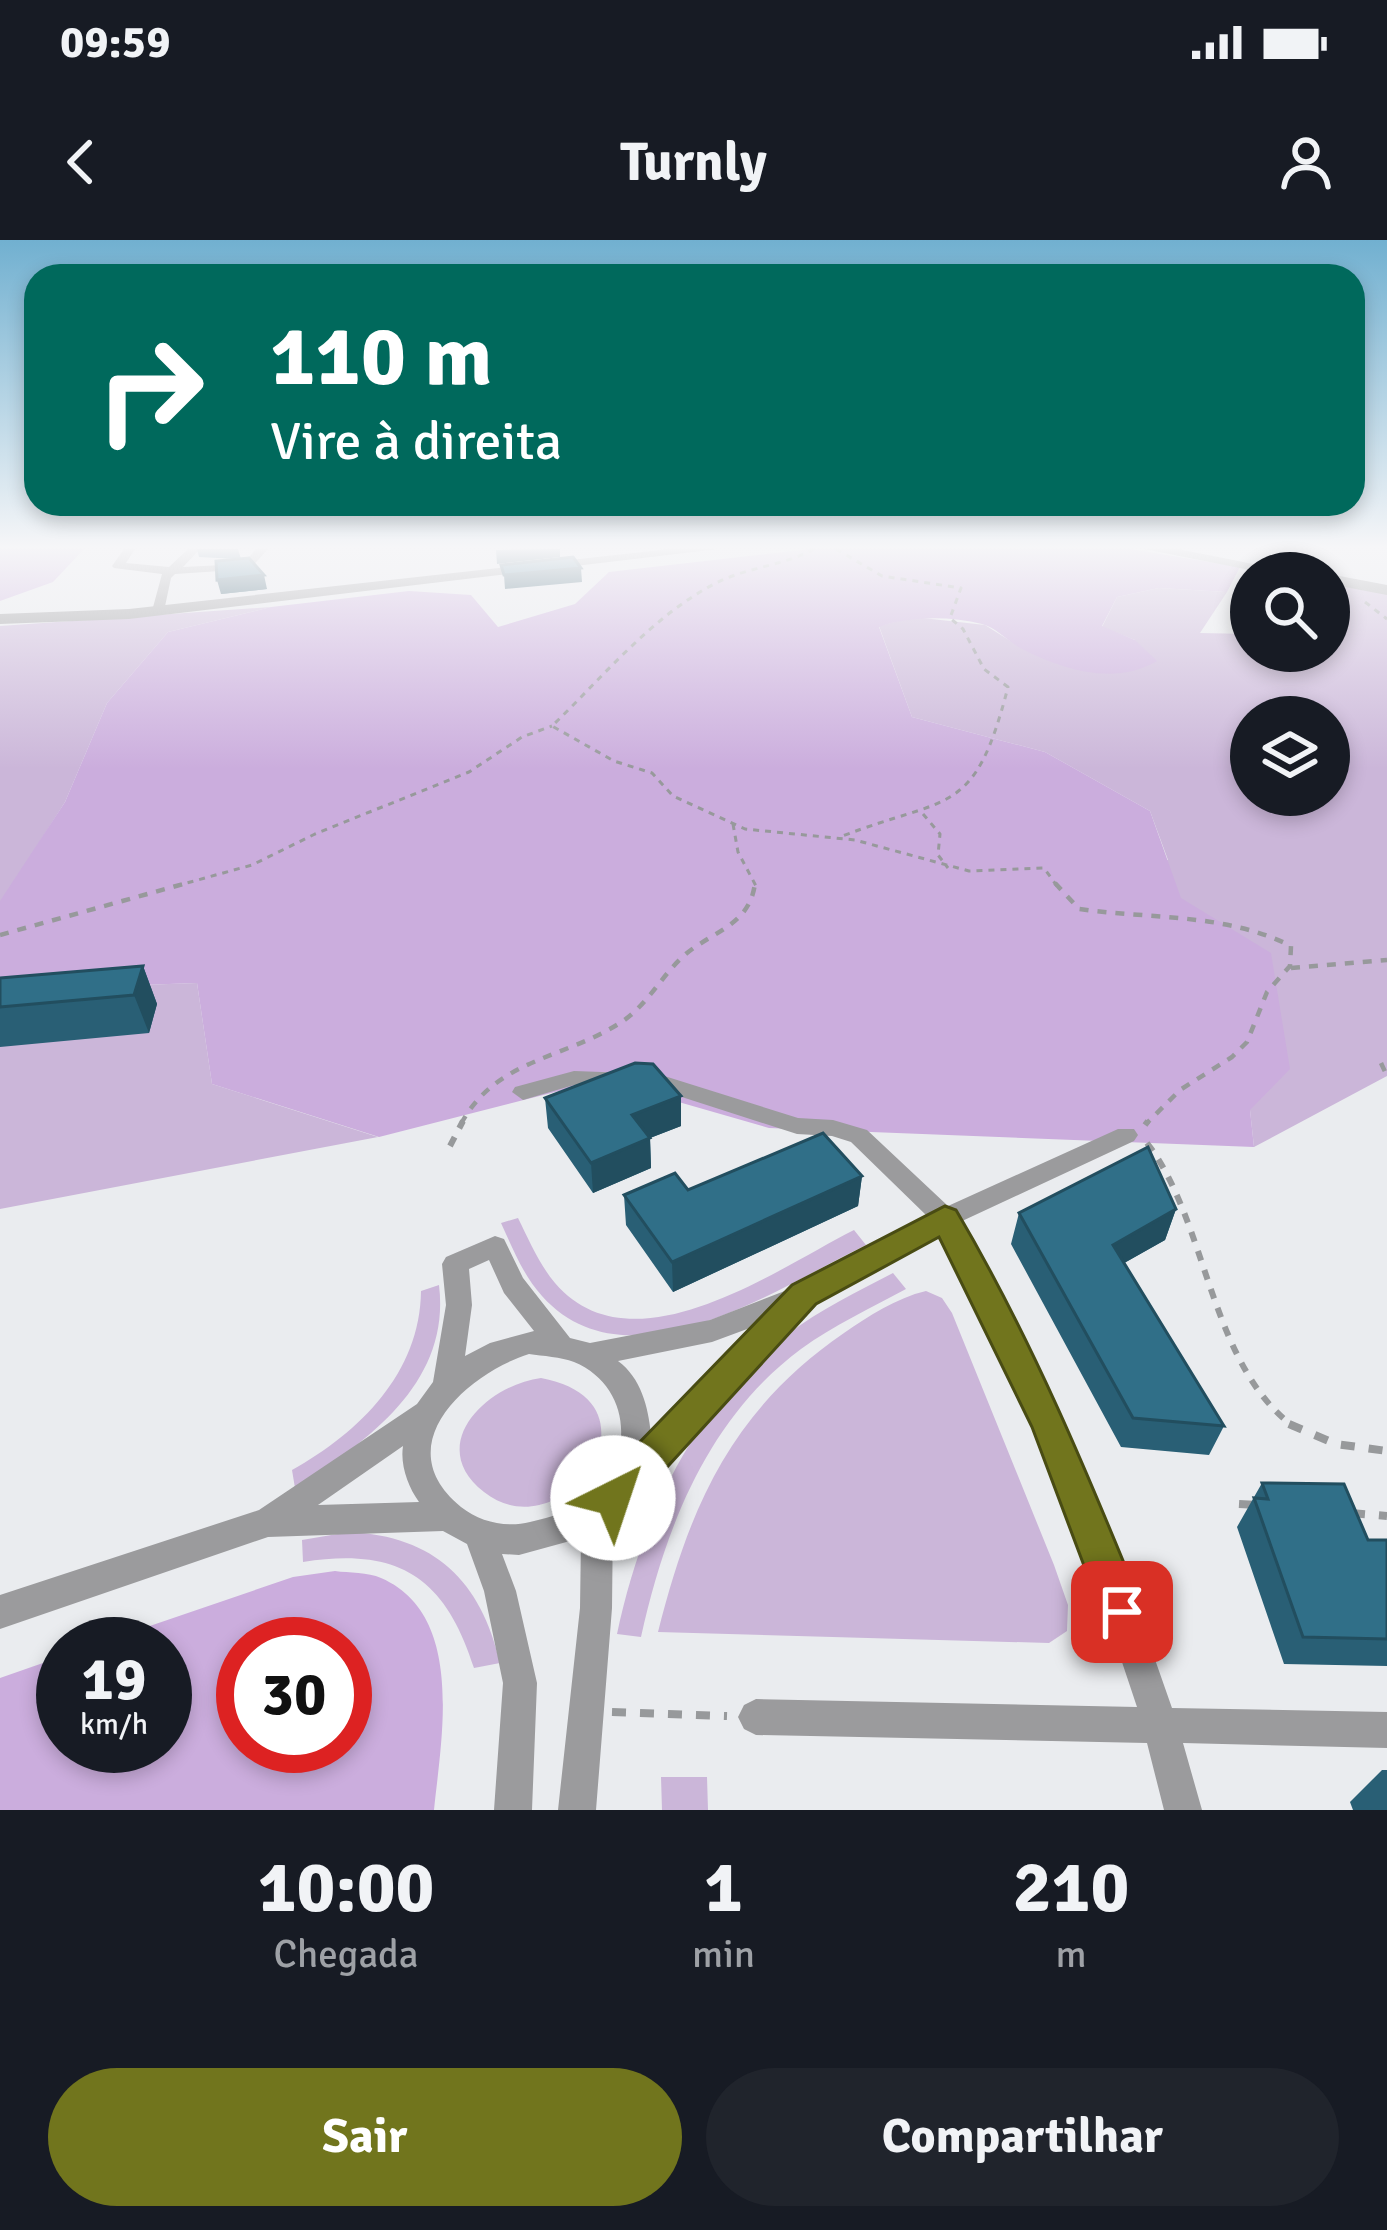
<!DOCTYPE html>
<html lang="pt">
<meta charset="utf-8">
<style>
body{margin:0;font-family:Signika,sans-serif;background:#20242c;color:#f1f3f6;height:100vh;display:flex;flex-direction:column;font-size:45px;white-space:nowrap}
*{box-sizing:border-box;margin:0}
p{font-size:39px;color:#9ea1a6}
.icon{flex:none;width:66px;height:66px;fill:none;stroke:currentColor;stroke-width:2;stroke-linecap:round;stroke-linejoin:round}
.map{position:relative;height:1570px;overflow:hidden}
.details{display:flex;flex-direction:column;background:#171b24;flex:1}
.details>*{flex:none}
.top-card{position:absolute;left:24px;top:24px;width:1341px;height:252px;border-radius:36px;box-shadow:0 6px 18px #0003;background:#00695c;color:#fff;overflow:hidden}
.buttons{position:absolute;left:1230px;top:312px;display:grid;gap:24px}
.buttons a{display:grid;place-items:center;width:120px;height:120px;border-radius:50%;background:#171b24;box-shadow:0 6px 18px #0003;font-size:60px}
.speed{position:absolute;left:36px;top:1377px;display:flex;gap:24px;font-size:60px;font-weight:700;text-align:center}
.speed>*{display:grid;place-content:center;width:156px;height:156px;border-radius:50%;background:#171b24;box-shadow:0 6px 18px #0003;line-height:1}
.speed small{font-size:30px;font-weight:400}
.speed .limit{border:18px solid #d22;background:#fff;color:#111}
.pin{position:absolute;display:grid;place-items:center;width:102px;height:102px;color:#fff;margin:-51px;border-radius:24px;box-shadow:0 6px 18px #0006}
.me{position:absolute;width:132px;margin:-66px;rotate:41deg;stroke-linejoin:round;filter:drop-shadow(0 0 9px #0008)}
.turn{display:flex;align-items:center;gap:42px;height:252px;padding:0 48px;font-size:54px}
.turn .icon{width:156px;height:156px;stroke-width:2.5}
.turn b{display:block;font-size:84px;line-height:102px}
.eta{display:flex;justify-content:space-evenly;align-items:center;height:204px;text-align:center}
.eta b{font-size:72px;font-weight:700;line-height:84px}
.button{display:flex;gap:24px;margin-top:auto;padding:24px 48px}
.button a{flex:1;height:138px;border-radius:72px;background:#71751d;color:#fff;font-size:48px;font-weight:700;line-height:138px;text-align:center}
.button a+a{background:#20242c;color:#f1f3f6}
.status{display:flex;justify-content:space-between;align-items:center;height:84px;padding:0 60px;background:#171b24;direction:ltr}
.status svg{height:33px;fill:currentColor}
header{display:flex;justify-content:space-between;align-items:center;height:156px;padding:0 48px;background:#171b24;font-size:54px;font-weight:700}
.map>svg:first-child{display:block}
</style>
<div class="status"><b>09:59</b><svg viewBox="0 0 49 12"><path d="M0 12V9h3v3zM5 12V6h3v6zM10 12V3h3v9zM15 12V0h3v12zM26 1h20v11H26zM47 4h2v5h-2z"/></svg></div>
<header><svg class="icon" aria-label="back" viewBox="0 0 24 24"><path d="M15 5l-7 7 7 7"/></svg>Turnly<svg class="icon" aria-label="person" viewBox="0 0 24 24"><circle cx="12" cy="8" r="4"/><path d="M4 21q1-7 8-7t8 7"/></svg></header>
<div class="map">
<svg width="1387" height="1570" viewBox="0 0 1387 1570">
<rect width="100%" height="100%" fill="#eaecef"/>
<path fill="#cbb6d9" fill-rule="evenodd" d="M1329,343L1387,354V836L1254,907L1250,870L1058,641L1168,620L1150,571L1045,512L912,477L879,386L914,377L985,385L1023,409L1135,400L1102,387L1117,357L1159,348L1227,352L1200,393L1251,394V411H1329ZM1251,477H1329V555H1251Z
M271,367L168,392L107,463L65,562L0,664V386Z
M197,743L212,844L378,897L0,969V750Z
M518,978C529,1000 539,1024 555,1043C632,1133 775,1030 854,990L866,1005C779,1047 628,1152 542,1056C523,1035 513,1009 501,983Z
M893,1033L906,1049C871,1068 834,1085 801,1109C708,1178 665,1288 641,1397L617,1394C641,1280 693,1166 788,1094C821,1069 857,1052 893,1033Z
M439,1045C451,1143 368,1201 295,1248L292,1230C360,1192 420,1133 421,1051Z
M926,1051L942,1058L952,1073L1054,1325L1068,1365L1067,1391L1049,1403L658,1392C690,1265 732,1170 844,1093C869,1076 896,1058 926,1051Z
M541,1138C671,1162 562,1314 484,1252C424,1205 487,1145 541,1138Z
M349,1292C435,1296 481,1341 500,1423L474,1428C445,1336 397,1307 303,1322L302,1300Z
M661,1537H707L708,1570H662Z"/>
<path fill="#cbaddd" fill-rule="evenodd" d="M0,309H84L53,342L0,361Z
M810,309H1130L1240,327L1227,352L1159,348L1117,357L1102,386L1135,400L1157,421C1115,446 1064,430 1022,409C1008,402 997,388 982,384C950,376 910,376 879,387L912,477L1045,512L1150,571L1181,658L1271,713L1290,829L1250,870L1254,907L769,888L602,840L379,897L212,844L197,743L0,750V661L65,562L107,463L168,392L271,367L409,351L471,355L498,387L575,364L609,332Z
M335,1331C349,1333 368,1332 381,1338C466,1375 441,1499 434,1570H0V1438L63,1416V1506H165V1404H97L293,1337ZM243,1404H345V1506H243Z"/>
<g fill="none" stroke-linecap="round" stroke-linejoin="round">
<path stroke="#97999b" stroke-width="3" stroke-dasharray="6 6" stroke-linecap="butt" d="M814,309C783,326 747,327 716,343C652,376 603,437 552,486L614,521L652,533L673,556L745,589L855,600L969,631L1044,628L1057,646
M836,309L882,336L961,348L950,378L963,389L984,429L1008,447C974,579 950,554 840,597
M1365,362L1387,379
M923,574L940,594L938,615L948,628
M733,584L738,612L756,646
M176,646L252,625L315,594L469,532L522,497L552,486"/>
<path stroke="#97999b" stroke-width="4.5" stroke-dasharray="9 9" stroke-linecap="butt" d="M1055,643L1079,669C1150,679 1226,673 1291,706L1290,726L1267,752L1247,802L1232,817L1180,850L1146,884
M0,695L187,643
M1291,728L1387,720
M1381,823L1387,836
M461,884C496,818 566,819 623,781C649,763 663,733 687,713C716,690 750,684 755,643"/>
<path stroke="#97999b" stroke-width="6" stroke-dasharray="10 10" stroke-linecap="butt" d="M1145,885L1148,881
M1147,903C1208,982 1209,1124 1294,1187
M450,906L463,881"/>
<path stroke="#97999b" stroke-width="8" stroke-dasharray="14 14" stroke-linecap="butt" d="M1289,1184L1336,1204L1387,1211
M1239,1264L1256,1265
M1351,1273L1387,1276
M612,1472L727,1476"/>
<path fill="#9b9b9d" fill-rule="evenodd" d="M124,309H135L126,323L169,327L188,309H200L183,327L243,324L256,309H268L250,329L175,334L171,338L164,371L158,375L152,371L162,334L114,328L112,326Z
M574,831L658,834L798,878L833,880L867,890L948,966L1118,889H1134L1138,895L1134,901L960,982C1049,1137 1114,1300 1172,1468L1387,1472V1508L1183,1503L1202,1570H1164L1147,1503L756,1495L744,1489L738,1477L744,1465L756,1459L1137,1467C1083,1303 1023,1144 940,992L811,1064L645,1242L637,1245L613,1277L612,1368L596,1570H558L580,1368L581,1298L519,1315L502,1314L516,1351L537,1443L532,1570H494L503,1443L484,1351L467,1304L443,1291L268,1297L0,1389V1355L259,1270L417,1164L433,1142L446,1065L442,1024L446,1017L495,996L504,999L523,1038L570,1098L590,1103L710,1080L795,1047L927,976L851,902L832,896L797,894L657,849L574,845L523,860L512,852L515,847ZM489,1020L504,1053L534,1091L490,1103L465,1116L472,1065L469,1029ZM758,1085L651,1194C648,1166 641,1138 618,1121L712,1102ZM529,1114C543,1116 561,1117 574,1122C632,1146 636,1220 589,1257C571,1272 552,1277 530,1282C506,1288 480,1282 461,1267C386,1206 466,1134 529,1114ZM403,1206C400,1225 408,1247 419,1262L318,1265Z"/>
<path fill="#9b9b9d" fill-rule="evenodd" d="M669,309H718L129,379L0,384V374L129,369Z
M1144,309H1178L1299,333H1265Z
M1329,334L1387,345V355L1329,344Z"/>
</g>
<path fill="#295f75" d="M197,309H238L241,319L267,349L221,354L238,319L199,317Z
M143,726L157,764L149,793L0,807V738Z
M681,856V886L650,898L651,928L593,953L548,888L545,858Z
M862,936L858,966L673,1052L626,985L624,955Z
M1176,969L1165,1000L1124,1023L1224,1186L1209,1215L1121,1207L1011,1004L1019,973Z
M1262,1243L1368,1300H1387V1426L1284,1424L1237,1287Z
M1382,1530H1387V1570H1353L1350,1562Z"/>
<path fill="#224e5f" d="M560,309V317L497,324L496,310Z
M581,328L582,342L505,349L504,335Z
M264,335L267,349L221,354L217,340Z
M143,726L157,764L149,793L134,755Z
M681,856V886L650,898L651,928L593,953L591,923L632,875Z
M862,936L858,966L673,1052L672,1022Z
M1176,969L1165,1000L1103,1035L1113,1005Z"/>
<path fill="#306f88" stroke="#224e5f" stroke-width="3" d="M573,317L581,328L504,335L501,325Z
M249,318L264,335L217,340L216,321Z
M143,726L134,755L0,767V738Z
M635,823L653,824L681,856L632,875L650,898L591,923L545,858Z
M823,893L862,936L672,1022L624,955L675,933L688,950Z
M1148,907L1176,969L1113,1005L1224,1186L1133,1178L1019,973Z
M1262,1243L1344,1244L1368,1300H1387V1399L1303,1397L1254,1258L1268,1259Z"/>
<linearGradient id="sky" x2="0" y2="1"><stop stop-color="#71b0d0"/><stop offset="0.58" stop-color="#f6f6f8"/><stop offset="1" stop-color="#f6f6f8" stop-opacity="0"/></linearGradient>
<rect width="1387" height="529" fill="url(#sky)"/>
<path fill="#71751d" stroke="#494c13" stroke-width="3" d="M945,966L956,970C1032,1099 1088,1234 1144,1372L1137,1387L1122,1394L1107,1387L1032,1187L939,997L816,1064L627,1271L613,1277L598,1271L593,1258L598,1245L792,1045Z"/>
</svg>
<div class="buttons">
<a><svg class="icon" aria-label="search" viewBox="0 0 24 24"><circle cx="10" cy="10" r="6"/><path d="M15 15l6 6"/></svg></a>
<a><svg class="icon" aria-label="layers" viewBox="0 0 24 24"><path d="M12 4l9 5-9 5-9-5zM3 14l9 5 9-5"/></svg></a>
</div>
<div class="speed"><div>19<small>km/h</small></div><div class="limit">30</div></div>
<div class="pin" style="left:1122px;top:1372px;background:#d93025"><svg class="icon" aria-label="arrive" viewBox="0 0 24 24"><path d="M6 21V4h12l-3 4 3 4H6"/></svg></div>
<svg class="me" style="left:613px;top:1258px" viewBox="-20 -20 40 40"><circle r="19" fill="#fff"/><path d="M0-13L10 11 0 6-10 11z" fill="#71751d"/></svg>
<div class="top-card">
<div class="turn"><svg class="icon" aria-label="right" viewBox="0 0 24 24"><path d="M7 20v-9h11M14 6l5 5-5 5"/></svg><div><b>110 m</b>Vire à direita</div></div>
</div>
</div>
<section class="details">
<div class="eta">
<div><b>10:00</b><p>Chegada</p></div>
<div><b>1</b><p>min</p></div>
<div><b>210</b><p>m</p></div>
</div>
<div class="button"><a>Sair</a><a>Compartilhar</a></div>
</section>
